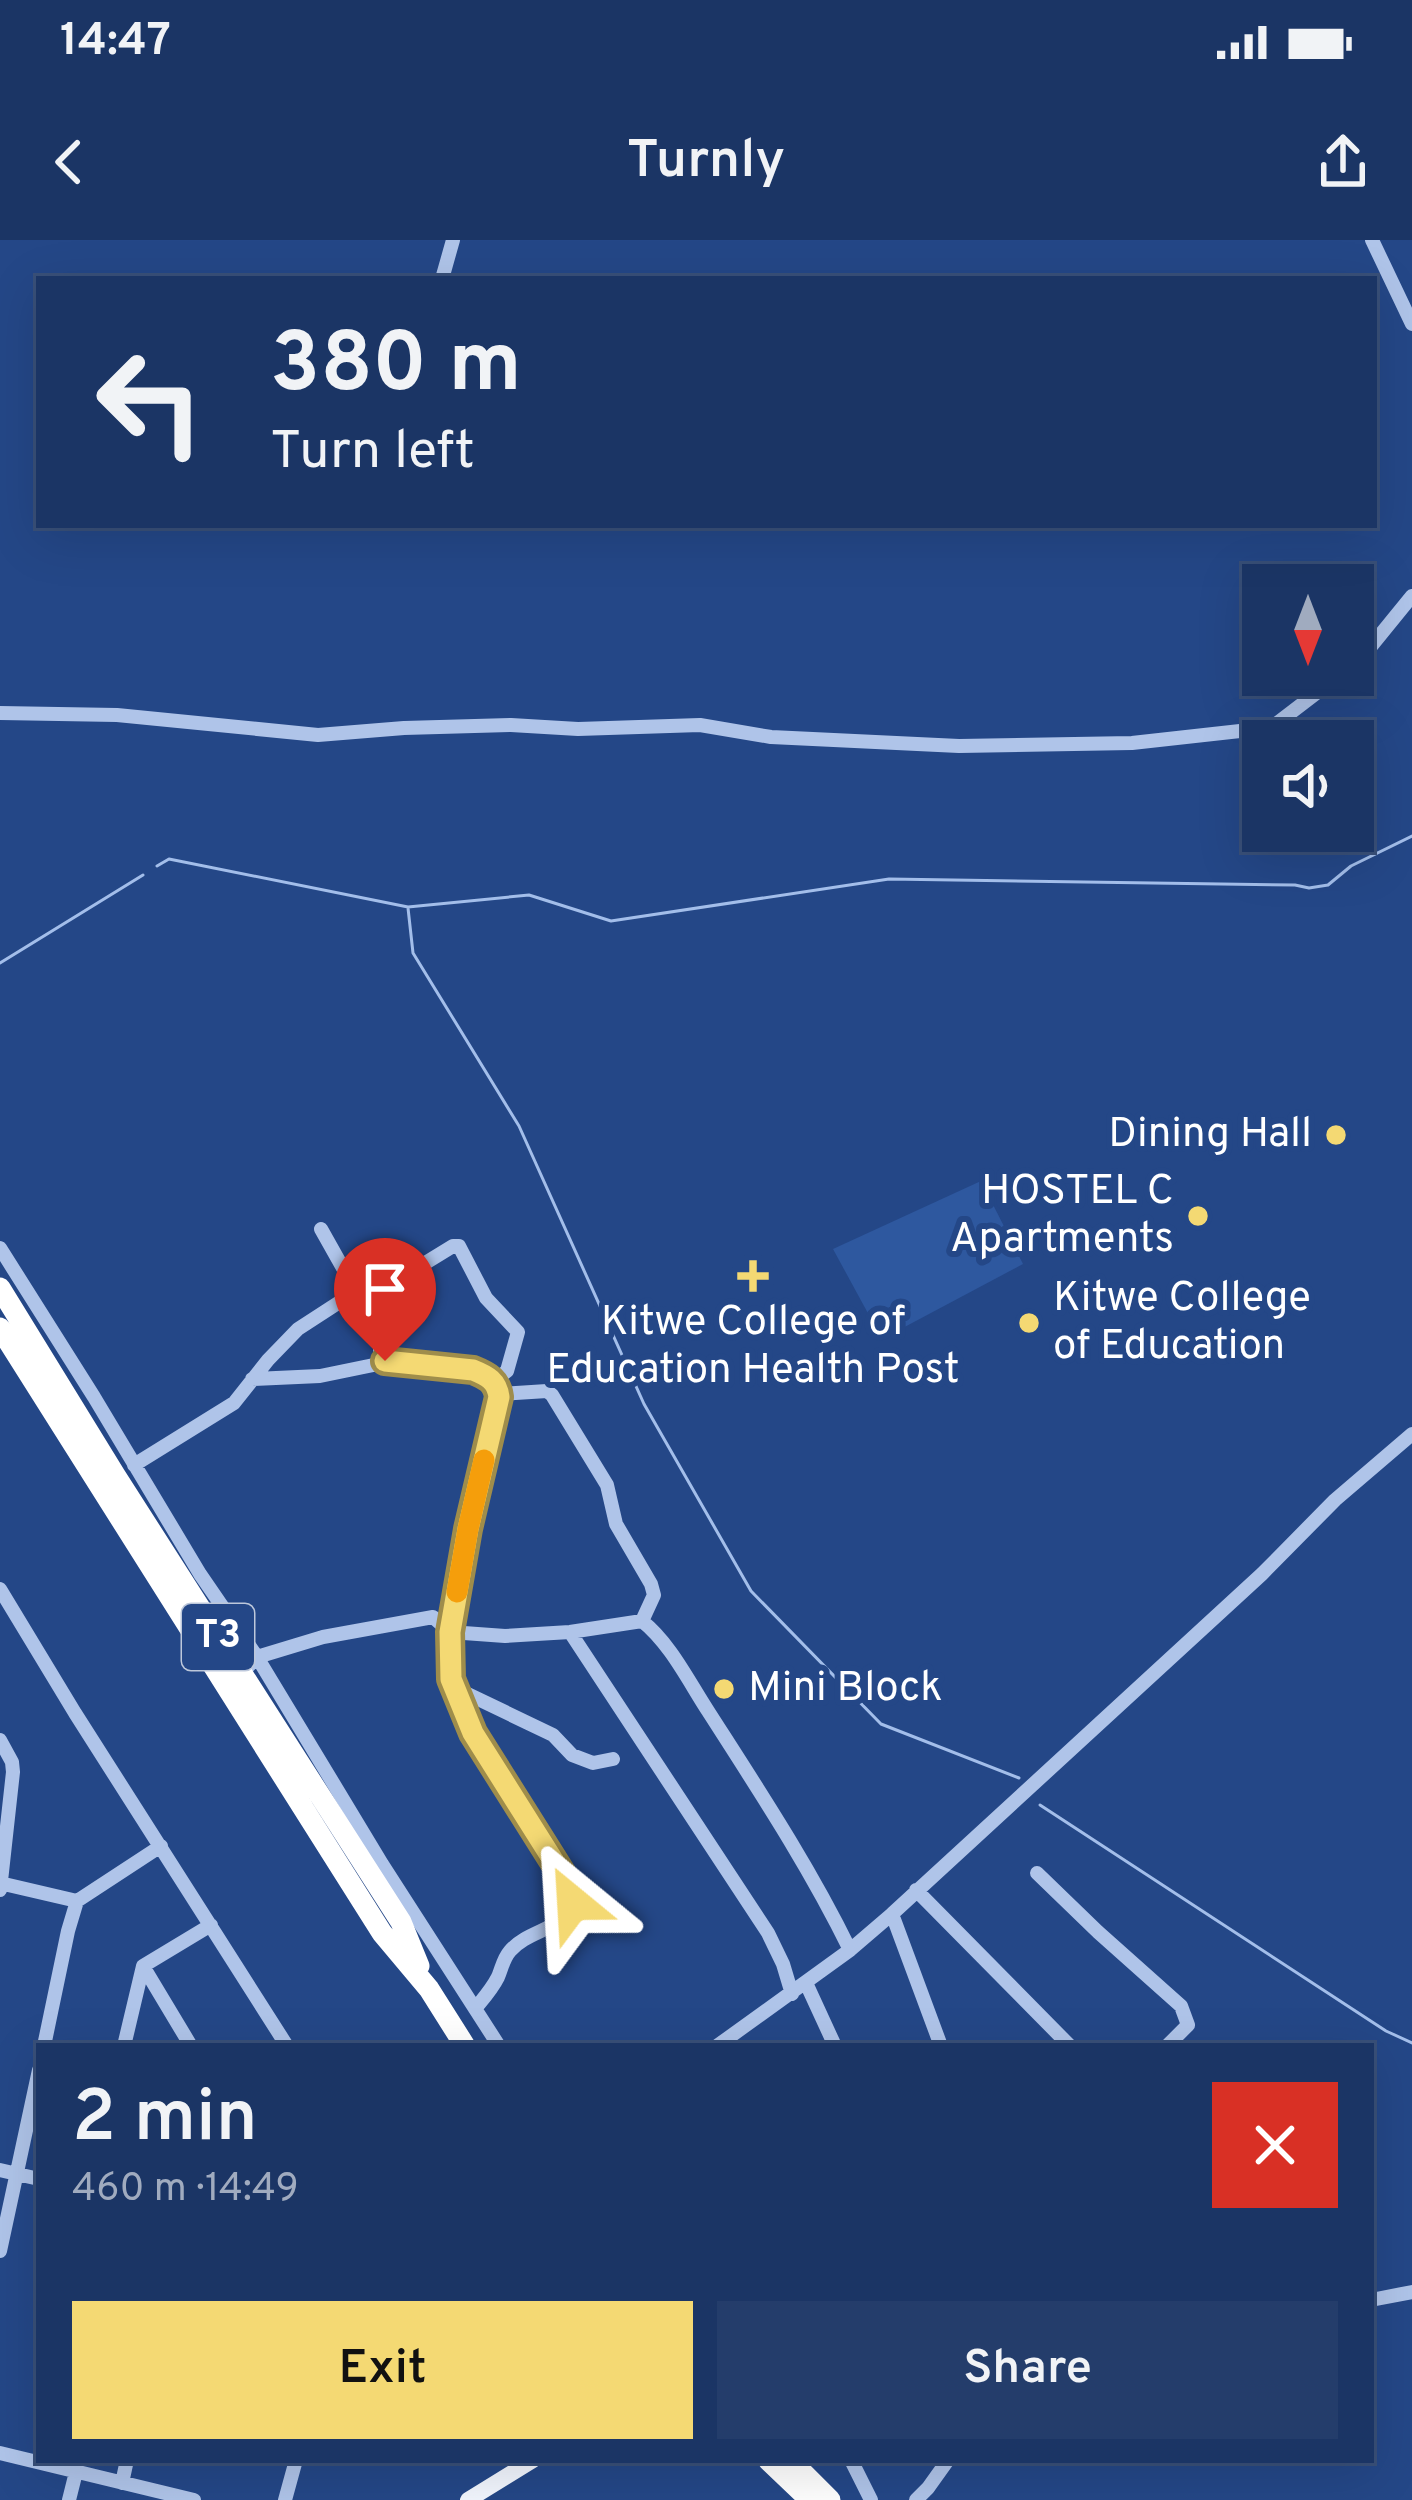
<!DOCTYPE html>
<meta charset="utf-8">
<style>
body{margin:0;font-family:Overpass,sans-serif;background:#243d6b;color:#f1f3f6;height:100vh;display:flex;flex-direction:column;font-size:45px;white-space:nowrap}
*{box-sizing:border-box;margin:0}
p{font-size:39px;color:#a0abbf}
.icon{flex:none;width:66px;height:66px;fill:none;stroke:currentColor;stroke-width:2;stroke-linecap:round;stroke-linejoin:round}
.map{position:relative;flex:1;overflow:hidden}
.side{position:absolute;left:36px;top:1803px;width:1338px;height:420px;display:flex;flex-direction:column;background:#1b3565;border-radius:0px;box-shadow:0 12px 48px #0002,0 0 0 3px #395079}
.side>*{flex:none}
.banner{position:absolute;left:36px;top:36px;width:1341px;height:252px;border-radius:0px;box-shadow:0 12px 48px #0002,0 0 0 3px #395079;background:#1b3565;color:#f1f3f6;overflow:hidden}
.needle{width:78px;rotate:180deg}
.controls{position:absolute;left:1242px;top:324px;display:grid;gap:24px}
.controls a{display:grid;place-items:center;width:132px;height:132px;border-radius:0px;background:#1b3565;box-shadow:0 12px 48px #0002,0 0 0 3px #395079;font-size:60px}
.pin{position:absolute;display:grid;place-items:center;width:102px;height:102px;color:#fff;margin:-123px -51px;border-radius:50% 50% 50% 0;rotate:-45deg;box-shadow:0 0 12px #0007}
.pin .icon{rotate:45deg}
.me{position:absolute;width:132px;margin:-66px;rotate:333deg;stroke-linejoin:round;filter:drop-shadow(0 0 9px #0008)}
.turn{display:flex;align-items:center;gap:42px;height:252px;padding:0 36px;font-size:54px}
.turn .icon{width:156px;height:156px;stroke-width:2.5}
.turn b{display:block;font-size:84px;line-height:102px}
.round{display:grid;place-items:center;flex:none;width:126px;height:126px;border-radius:0px;background:#243d6b}
.summary{display:flex;align-items:center;justify-content:space-between;height:204px;padding:0 36px}
h1{font-size:72px;font-weight:600;line-height:90px}
.action{display:flex;gap:24px;margin-top:auto;padding:24px 36px}
.action a{flex:1;height:138px;border-radius:0px;background:#f4d973;color:#111;font-size:48px;font-weight:600;line-height:138px;text-align:center}
.action a+a{background:#243d6b;color:#f1f3f6}
.status{display:flex;justify-content:space-between;align-items:center;height:84px;padding:0 60px;background:#1b3565;direction:ltr}
.status svg{height:33px;fill:currentColor}
header{display:flex;justify-content:space-between;align-items:center;height:156px;padding:0 36px;background:#1b3565;font-size:54px;font-weight:600}
.map>svg:first-child{display:block}
</style>
<div class="status"><b>14:47</b><svg viewBox="0 0 49 12"><path d="M0 12V9h3v3zM5 12V6h3v6zM10 12V3h3v9zM15 12V0h3v12zM26 1h20v11H26zM47 4h2v5h-2z"/></svg></div>
<header><svg class="icon" aria-label="back" viewBox="0 0 24 24"><path d="M15 5l-7 7 7 7"/></svg>Turnly<svg class="icon" aria-label="share" viewBox="0 0 24 24"><path d="M12 15V3M7 8l5-5 5 5M5 13v7h14v-7"/></svg></header>
<div class="map">
<svg width="1412" height="2260" viewBox="0 0 1412 2260">
<rect width="100%" height="100%" fill="#244787"/>
<path fill="#2e589f" d="M981,941L1023,1024L882,1099L833,1009Z"/>
<g fill="none" stroke-linecap="round" stroke-linejoin="round">
<path stroke="#a3beea" stroke-width="3" d="M157,626L169,619L408,667L529,655L611,681L889,639L1295,645L1309,648L1328,645L1351,626L1412,596
M408,668L413,713L519,886L644,1164L751,1351L881,1484L1019,1538
M0,723L143,635
M1040,1565L1386,1791L1412,1803"/>
<path stroke="#afc4e9" stroke-width="14" d="M1372,0L1412,84
M442,39L453,0
M1353,423L1368,410L1412,356
M0,473L117,475L318,495L404,488L511,485L578,489L700,485L771,497L959,506L1132,503L1258,489L1276,484L1340,435
M321,989L380,1094V1113L393,1121L473,1130C487,1135 497,1141 499,1157L468,1289L450,1392L451,1439L473,1493L570,1647C579,1691 532,1685 510,1711C503,1719 502,1728 498,1737C492,1749 483,1759 475,1769
M0,1008L94,1157L200,1334L257,1417L382,1624L499,1806
M380,1094L389,1085L402,1061L417,1045L422,1025L453,1006H459L486,1058L518,1092L507,1131L494,1141
M252,1139L320,1136L393,1121
M499,1154L547,1151L552,1155L607,1245L616,1284L651,1344L654,1355L642,1381
M134,1225L234,1163L268,1120L298,1089L355,1052
M0,1349L75,1473L287,1806
M570,1392L768,1693L783,1724L792,1754
M236,1439L257,1417L323,1397L433,1377L450,1392L505,1396L570,1392L642,1381C670,1403 689,1442 708,1471C758,1549 809,1626 850,1710
M453,1447L553,1495L572,1515L593,1523L613,1519
M0,1500L12,1522L13,1532L0,1650
M1037,1633L1098,1692L1181,1766L1188,1785L1167,1806
M0,1643L77,1661
M916,1650L1070,1806
M892,1674L941,1806
M143,1726L191,1806
M806,1743L835,1806
M44,1806L68,1691L77,1661L161,1606
M124,1806L143,1726L211,1685
M717,1806L850,1710L892,1674L1262,1334L1335,1260L1412,1194
M0,1930L39,1939
M0,2011L39,1830
M1371,2060L1412,2052
M0,2213L194,2260
M851,2220L871,2260
M122,2243L127,2220
M69,2260L76,2232
M285,2260L296,2220
M916,2260L928,2248L948,2220"/>
<path stroke="#f2f6fe" stroke-width="16" d="M468,2260L533,2220"/>
<path stroke="#fff" stroke-width="21" d="M0,1048L115,1235L401,1682L419,1726
M0,1088L382,1693L429,1749L465,1806
M768,2220L810,2260
M790,2220L830,2260"/>
</g>
<g fill="none" stroke-linecap="round" stroke-linejoin="round">
<g stroke="#9f8d4b" stroke-width="30">
<path id="route" d="M385,1121L473,1130C488,1136 497,1141 499,1157L468,1289L450,1392L451,1439L473,1493L570,1647L573,1663"/>
</g>
<use href="#route" stroke="#f4d973" stroke-width="21"/>
<path stroke="#f59e0b" stroke-width="21" d="M457,1352L468,1289L484,1220"/>
</g>
<g fill="#f4d973" stroke="#244787" stroke-width="4.5">
<circle cx="1336" cy="895" r="12"/>
<circle cx="1198" cy="976" r="12"/>
<path d="M747 1018h12v12h12v12h-12v12h-12v-12h-12v-12h12z"/>
<circle cx="1029" cy="1083" r="12"/>
<circle cx="724" cy="1449" r="12"/>
</g>
<g text-anchor="middle" dominant-baseline="central" stroke-width="12" stroke-linejoin="round" paint-order="stroke">
<rect fill="#244787" stroke="#bdc8db" stroke-width="3" x="182" y="1364" width="72" height="66" rx="9"/>
<g font-size="39" font-weight="bold" fill="#fff">
<text x="218" y="1397">T3</text>
</g>
<g font-size="42" fill="#fff" stroke="#244787" text-anchor="end">
<text x="1312" y="895">Dining Hall</text>
<text x="1174" y="952">HOSTEL C<tspan x="1174" dy="48">Apartments</tspan></text>
<text x="1053" y="1059" text-anchor="start">Kitwe College<tspan x="1053" dy="48">of Education</tspan></text>
<text x="753" y="1083" text-anchor="middle">Kitwe College of<tspan x="753" dy="48">Education Health Post</tspan></text>
<text x="748" y="1449" text-anchor="start">Mini Block</text>
</g>
</g>
</svg>
<div class="controls">
<a><svg class="needle" viewBox="-14 -14 28 28"><path d="M0-13l5 13h-10z" fill="#e53935"/><path d="M0 13l5-13h-10z" fill="#a0abbf"/></svg></a>
<a><svg class="icon" aria-label="sound" viewBox="0 0 24 24"><path d="M4 9h4l5-4v14l-5-4H4zM17 9q2 3 0 6"/></svg></a>
</div>
<div class="pin" style="left:385px;top:1121px;background:#d93025"><svg class="icon" aria-label="arrive" viewBox="0 0 24 24"><path d="M6 21V4h12l-3 4 3 4H6"/></svg></div>
<svg class="me" style="left:573px;top:1663px" viewBox="-20 -20 40 40"><path d="M0-17L14 15 0 8-14 15z" fill="#f4d973" stroke="#fff" stroke-width="4"/></svg>
<div class="banner">
<div class="turn"><svg class="icon" aria-label="left" viewBox="0 0 24 24"><path d="M17 20v-9H6M10 6l-5 5 5 5"/></svg><div><b>380 m</b>Turn left</div></div>
</div>
<section class="side">
<div class="summary"><div><h1>2 min</h1><p>460 m · 14:49</p></div><a class="round" style="background:#d93025;color:#fff"><svg class="icon" aria-label="close" viewBox="0 0 24 24"><path d="M6 6l12 12M18 6L6 18"/></svg></a></div>
<div class="action"><a>Exit</a><a>Share</a></div>
</section>
</div>
